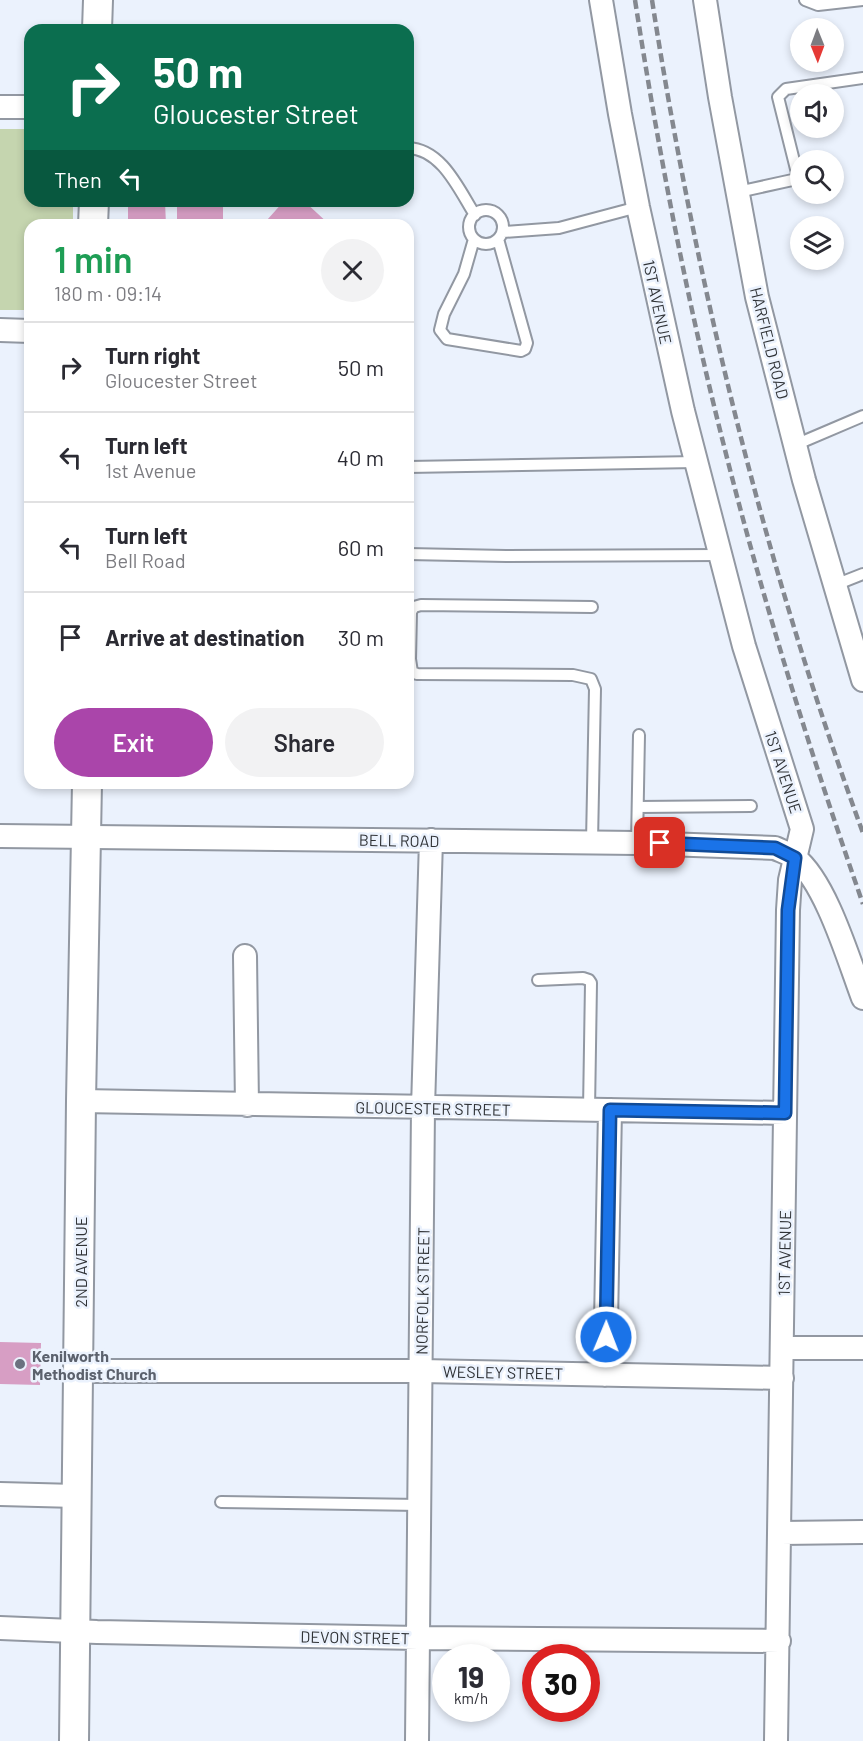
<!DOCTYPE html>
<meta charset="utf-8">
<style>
body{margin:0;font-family:Barlow,sans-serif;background:#f2f2f3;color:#2b2b33;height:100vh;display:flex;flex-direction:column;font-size:22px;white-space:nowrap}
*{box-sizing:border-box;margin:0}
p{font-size:20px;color:#7c7c81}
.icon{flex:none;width:33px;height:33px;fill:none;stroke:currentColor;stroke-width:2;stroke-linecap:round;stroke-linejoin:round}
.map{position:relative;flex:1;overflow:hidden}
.panel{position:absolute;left:24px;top:219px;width:390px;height:570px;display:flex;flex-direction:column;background:#fff;border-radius:18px;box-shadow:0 3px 9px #0003}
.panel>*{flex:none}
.banner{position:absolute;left:24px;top:24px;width:390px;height:183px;border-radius:18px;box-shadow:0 3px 9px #0003;background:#0b6e4f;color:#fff;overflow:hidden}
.needle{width:39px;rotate:179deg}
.controls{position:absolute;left:790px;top:18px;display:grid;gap:12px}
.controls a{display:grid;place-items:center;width:54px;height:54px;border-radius:50%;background:#fff;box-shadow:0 3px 9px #0003;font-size:30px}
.speed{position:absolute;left:432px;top:1644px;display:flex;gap:12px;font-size:30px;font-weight:700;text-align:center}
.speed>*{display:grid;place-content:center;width:78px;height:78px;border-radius:50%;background:#fff;box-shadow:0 3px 9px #0003;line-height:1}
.speed small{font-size:15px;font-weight:400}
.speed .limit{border:9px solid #d22;background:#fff;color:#111}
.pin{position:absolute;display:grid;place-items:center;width:51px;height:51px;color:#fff;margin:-26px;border-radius:12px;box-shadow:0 3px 9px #0006}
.me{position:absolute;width:66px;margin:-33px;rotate:1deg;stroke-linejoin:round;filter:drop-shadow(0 0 4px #0008)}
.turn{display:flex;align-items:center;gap:21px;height:126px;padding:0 30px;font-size:27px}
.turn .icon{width:78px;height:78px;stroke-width:2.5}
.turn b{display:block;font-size:42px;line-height:51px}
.then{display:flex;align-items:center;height:57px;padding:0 30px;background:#0003;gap:12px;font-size:22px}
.round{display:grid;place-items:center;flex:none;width:63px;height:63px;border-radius:32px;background:#f2f2f3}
.overview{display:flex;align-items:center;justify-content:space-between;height:102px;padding:0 30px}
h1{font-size:36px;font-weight:600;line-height:45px;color:#1e9e55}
.action{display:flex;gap:12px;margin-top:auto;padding:12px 30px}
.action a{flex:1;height:69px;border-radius:36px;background:#aa45aa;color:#fff;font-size:24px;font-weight:600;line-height:69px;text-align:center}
.action a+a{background:#f2f2f3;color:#2b2b33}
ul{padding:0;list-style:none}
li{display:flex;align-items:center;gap:18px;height:90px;padding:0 30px;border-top:2px solid #e1e1e2}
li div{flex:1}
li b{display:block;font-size:22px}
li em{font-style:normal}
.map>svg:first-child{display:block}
</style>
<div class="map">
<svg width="863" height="1741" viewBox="0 0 863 1741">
<rect width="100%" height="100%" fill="#ebf2fd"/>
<path fill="#c5d5af" d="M0,129H30V201H73V225H30V310H0Z"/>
<path fill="#d79ec4" d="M128,201H165L166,225H128Z
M284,201H304L330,225H273L267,220Z
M177,202L223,203V225H177Z
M0,1342L41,1343L40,1385L0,1384Z"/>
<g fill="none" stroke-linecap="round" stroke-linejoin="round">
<g stroke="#9298a2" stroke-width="14">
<path id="service" d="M805,0L818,5L863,0
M408,148C442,149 459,190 475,215
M738,192L797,179L798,177L778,97L786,89L863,78
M469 227a17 17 0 1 1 34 0a17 17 0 1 1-34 0Z
M503,232L559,228L638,207
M474,239L464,274L444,314L440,330L447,339L521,351L525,349L527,343L498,239
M795,445L863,416
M408,467L696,462
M408,554L506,556L720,555
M835,585L863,574
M592,607L421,605L414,607L411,612L410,659L412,672L417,674L573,675L591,679L595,689L592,842
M638,807L751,806
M637,843L639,735
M538,980L583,978L589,980L591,983L589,1110
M221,1502L420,1505"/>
</g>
<g stroke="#9298a2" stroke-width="26">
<path id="minor" d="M601,0L620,114L638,207L683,411L744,646L802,829L790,880L788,910L776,1741
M705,0L720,97L757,297L804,480L863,680
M0,107H30
M0,330L30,331
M0,836L637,843L775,848C781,851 790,854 795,858C826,882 849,961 863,998
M245,956L247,1105
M81,1101L785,1113
M783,1348H863
M79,1371H421L782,1378
M605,1375L610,1110
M0,1494L76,1496
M781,1533L863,1532
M0,1628L97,1632L418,1638L779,1641
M417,1741L423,1108L431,840"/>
</g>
<g stroke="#9298a2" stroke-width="32">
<path id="tertiary" d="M97,30L98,0
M93,225L94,201
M74,1741L81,1101L87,783"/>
</g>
<use href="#service" stroke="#fff" stroke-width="10"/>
<use href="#minor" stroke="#fff" stroke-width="22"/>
<use href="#tertiary" stroke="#fff" stroke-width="28"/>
<path stroke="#84888f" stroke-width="4.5" stroke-dasharray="9 4.5" stroke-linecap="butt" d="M635,0C658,148 686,296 723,442C762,598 810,752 863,904
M652,0C696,283 764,563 863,833"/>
</g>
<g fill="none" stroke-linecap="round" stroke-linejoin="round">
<g stroke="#114b97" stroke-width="15">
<path id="route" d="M606,1337L610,1110L785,1113L788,910L795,858L775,848L660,843"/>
</g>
<use href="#route" stroke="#1a73e8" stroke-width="10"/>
</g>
<circle fill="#6b7280" stroke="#ebf2fd" stroke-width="2" cx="20" cy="1364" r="6"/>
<g text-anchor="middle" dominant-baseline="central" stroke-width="5" stroke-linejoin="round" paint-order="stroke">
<g font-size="16" fill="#303337" stroke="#ebf2fd">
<text transform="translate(658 302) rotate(78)">1ST AVENUE</text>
<text transform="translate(770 343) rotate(76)">HARFIELD ROAD</text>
<text transform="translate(784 772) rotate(72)">1ST AVENUE</text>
<text transform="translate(399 840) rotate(1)">BELL ROAD</text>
<text transform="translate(433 1108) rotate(1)">GLOUCESTER STREET</text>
<text transform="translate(784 1253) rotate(-89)">1ST AVENUE</text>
<text transform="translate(80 1262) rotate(-90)">2ND AVENUE</text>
<text transform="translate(422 1291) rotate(-89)">NORFOLK STREET</text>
<text transform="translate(503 1372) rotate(1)">WESLEY STREET</text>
<text transform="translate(355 1637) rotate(1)">DEVON STREET</text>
</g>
<g font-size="16" font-weight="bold" fill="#5b616d" stroke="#ebf2fd" text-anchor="start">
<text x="32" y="1355">Kenilworth<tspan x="32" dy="18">Methodist Church</tspan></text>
</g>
</g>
</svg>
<div class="controls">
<a><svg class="needle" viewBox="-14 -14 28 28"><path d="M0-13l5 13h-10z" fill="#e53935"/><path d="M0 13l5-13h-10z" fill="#7c7c81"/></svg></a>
<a><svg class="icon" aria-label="sound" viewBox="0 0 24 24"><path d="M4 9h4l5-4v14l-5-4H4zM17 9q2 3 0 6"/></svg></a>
<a><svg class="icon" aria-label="search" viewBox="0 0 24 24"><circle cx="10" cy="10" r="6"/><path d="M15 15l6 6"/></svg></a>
<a><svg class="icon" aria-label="layers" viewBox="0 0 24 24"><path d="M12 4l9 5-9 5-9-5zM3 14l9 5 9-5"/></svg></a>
</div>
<div class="speed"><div>19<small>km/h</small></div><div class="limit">30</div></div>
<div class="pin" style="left:660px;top:843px;background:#d93025"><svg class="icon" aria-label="arrive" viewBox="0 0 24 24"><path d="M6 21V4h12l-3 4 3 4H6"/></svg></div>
<svg class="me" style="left:606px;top:1337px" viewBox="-20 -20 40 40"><circle r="17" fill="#1a73e8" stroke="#fff" stroke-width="3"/><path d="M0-11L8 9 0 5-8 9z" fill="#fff"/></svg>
<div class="banner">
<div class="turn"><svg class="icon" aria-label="right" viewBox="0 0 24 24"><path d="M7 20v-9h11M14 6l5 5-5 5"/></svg><div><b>50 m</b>Gloucester Street</div></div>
<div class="then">Then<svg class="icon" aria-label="left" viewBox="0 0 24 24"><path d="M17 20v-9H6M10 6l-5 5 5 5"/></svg></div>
</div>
<section class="panel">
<div class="overview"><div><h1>1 min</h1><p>180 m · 09:14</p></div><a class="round"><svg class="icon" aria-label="close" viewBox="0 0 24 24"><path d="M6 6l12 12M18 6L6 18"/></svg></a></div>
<ul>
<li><svg class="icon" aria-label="right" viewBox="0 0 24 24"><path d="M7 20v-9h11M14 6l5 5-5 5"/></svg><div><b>Turn right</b><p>Gloucester Street</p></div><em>50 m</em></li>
<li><svg class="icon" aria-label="left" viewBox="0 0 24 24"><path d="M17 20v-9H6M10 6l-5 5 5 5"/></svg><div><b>Turn left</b><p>1st Avenue</p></div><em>40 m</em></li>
<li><svg class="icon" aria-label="left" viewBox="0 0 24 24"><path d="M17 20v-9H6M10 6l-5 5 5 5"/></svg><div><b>Turn left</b><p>Bell Road</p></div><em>60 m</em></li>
<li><svg class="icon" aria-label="arrive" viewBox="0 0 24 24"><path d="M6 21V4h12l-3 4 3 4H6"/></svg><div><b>Arrive at destination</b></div><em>30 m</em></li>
</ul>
<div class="action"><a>Exit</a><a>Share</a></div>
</section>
</div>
